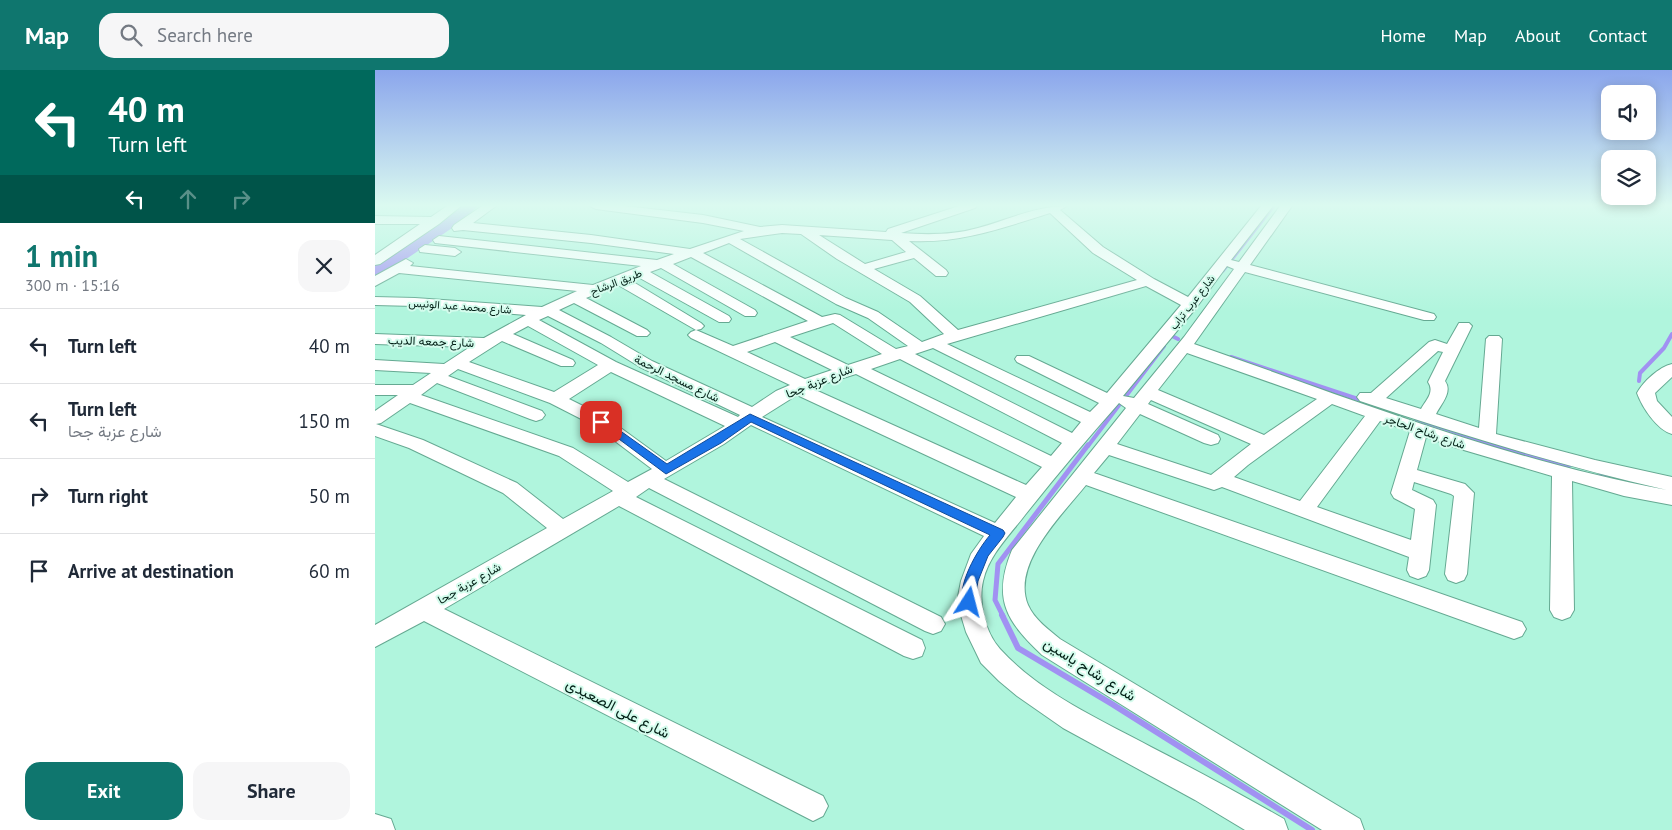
<!DOCTYPE html>
<meta charset="utf-8">
<style>
body{margin:0;font-family:"PT Sans",Vazirmatn,sans-serif;background:#f6f6f7;color:#1f2937;height:100vh;display:flex;flex-direction:column;font-size:19px;white-space:nowrap}
*{box-sizing:border-box;margin:0}
p{font-size:16px;color:#747a83}
.icon{flex:none;width:28px;height:28px;fill:none;stroke:currentColor;stroke-width:2;stroke-linecap:round;stroke-linejoin:round}
.map{position:relative;flex:1;overflow:hidden}
.sheet{display:flex;flex-direction:column;background:#fff;width:375px}
.sheet>*{flex:none}
.guide{background:#00695c;color:#fff;overflow:hidden}
.tools{position:absolute;left:1226px;top:15px;display:grid;gap:10px}
.tools a{display:grid;place-items:center;width:55px;height:55px;border-radius:10px;background:#fff;box-shadow:0 2px 12px #0003;font-size:25px}
.pin{position:absolute;display:grid;place-items:center;width:42px;height:42px;color:#fff;margin:-21px;border-radius:10px;box-shadow:0 2px 8px #0006}
.me{position:absolute;width:55px;margin:-28px;rotate:9deg;stroke-linejoin:round;filter:drop-shadow(0 0 4px #0008)}
.turn{display:flex;align-items:center;gap:18px;height:105px;padding:0 25px;font-size:22px}
.turn .icon{width:65px;height:65px;stroke-width:2.5}
.turn b{display:block;font-size:35px;line-height:42px}
.lanes{display:flex;align-items:center;height:48px;padding:0 25px;background:#0003;justify-content:center;gap:25px;direction:ltr}
.lanes .off{opacity:.35}
.round{display:grid;place-items:center;flex:none;width:52px;height:52px;border-radius:15px;background:#f6f6f7}
.overview{display:flex;align-items:center;justify-content:space-between;height:85px;padding:0 25px}
h1{font-size:30px;font-weight:700;line-height:38px;color:#0f766e}
.action{display:flex;gap:10px;margin-top:auto;padding:10px 25px}
.action a{flex:1;height:58px;border-radius:15px;background:#0f766e;color:#fff;font-size:20px;font-weight:700;line-height:58px;text-align:center}
.action a+a{background:#f6f6f7;color:#1f2937}
ul{padding:0;list-style:none}
li{display:flex;align-items:center;gap:15px;height:75px;padding:0 25px;border-top:1px solid #e0e1e3}
li div{flex:1}
li b{display:block;font-size:19px}
li em{font-style:normal}
header{display:flex;align-items:center;gap:30px;box-sizing:border-box;height:70px;padding:0 25px;background:#0f766e;color:#fff}
header strong{font-size:24px}
nav{display:flex;gap:28px;margin-inline-start:auto;font-size:18px}
.search{width:350px;height:45px;background:#f6f6f7;display:flex;align-items:center;gap:12px;box-sizing:border-box;padding:0 18px;border-radius:15px;color:#747a83;font-size:19px}
main{display:flex;flex:1;min-height:0}
.map>svg:first-child{display:block}
</style>
<header>
<strong>Map</strong>
<div class="search"><svg class="icon" aria-label="search" viewBox="0 0 24 24"><circle cx="10" cy="10" r="6"/><path d="M15 15l6 6"/></svg>Search here</div>
<nav><a>Home</a><a>Map</a><a>About</a><a>Contact</a></nav>
</header>
<main>
<section class="sheet">
<div class="guide">
<div class="turn"><svg class="icon" aria-label="left" viewBox="0 0 24 24"><path d="M17 20v-9H6M10 6l-5 5 5 5"/></svg><div><b>40 m</b>Turn left</div></div>
<div class="lanes"><svg class="icon" aria-label="left" viewBox="0 0 24 24"><path d="M17 20v-9H6M10 6l-5 5 5 5"/></svg><svg class="icon off" aria-label="ahead" viewBox="0 0 24 24"><path d="M12 20V5M6 11l6-6 6 6"/></svg><svg class="icon off" aria-label="right" viewBox="0 0 24 24"><path d="M7 20v-9h11M14 6l5 5-5 5"/></svg></div>
</div>
<div class="overview"><div><h1>1 min</h1><p>300 m · 15:16</p></div><a class="round"><svg class="icon" aria-label="close" viewBox="0 0 24 24"><path d="M6 6l12 12M18 6L6 18"/></svg></a></div>
<ul>
<li><svg class="icon" aria-label="left" viewBox="0 0 24 24"><path d="M17 20v-9H6M10 6l-5 5 5 5"/></svg><div><b>Turn left</b></div><em>40 m</em></li>
<li><svg class="icon" aria-label="left" viewBox="0 0 24 24"><path d="M17 20v-9H6M10 6l-5 5 5 5"/></svg><div><b>Turn left</b><p>شارع عزبة جحا</p></div><em>150 m</em></li>
<li><svg class="icon" aria-label="right" viewBox="0 0 24 24"><path d="M7 20v-9h11M14 6l5 5-5 5"/></svg><div><b>Turn right</b></div><em>50 m</em></li>
<li><svg class="icon" aria-label="arrive" viewBox="0 0 24 24"><path d="M6 21V4h12l-3 4 3 4H6"/></svg><div><b>Arrive at destination</b></div><em>60 m</em></li>
</ul>
<div class="action"><a>Exit</a><a>Share</a></div>
</section>
<div class="map">
<svg width="1297" height="760" viewBox="0 0 1297 760">
<rect width="100%" height="100%" fill="#b0f5dd"/>
<g fill="none" stroke-linecap="round" stroke-linejoin="round">
<path stroke="#a191f2" stroke-width="3" d="M848,201L899,136"/>
<path stroke="#a191f2" stroke-width="4" d="M797,266L803,269
M856,287L989,331
M1264,311L1265,303L1289,278L1297,264
M1041,349L1123,376
M713,376L789,276"/>
<path stroke="#a191f2" stroke-width="5" d="M1118,375L1194,395
M1226,404L1274,416
M628,546L620,530L623,494L713,375"/>
<path stroke="#a191f2" stroke-width="6" d="M627,545L643,578L737,634L937,760"/>
<path fill="#a191f2" fill-rule="evenodd" d="M85,136H103L83,154L6,206L0,207V194L71,148Z"/>
<g stroke="#65a992" stroke-width="2">
<path id="minor" d="M72,136H86L64,154L5,194L0,195V185L45,154H0V146L56,147Z
M107,136H121L98,153L216,165L315,179L369,161L328,153L221,139L215,136H250L328,145L385,157L407,155L511,162L513,159L584,136H602L600,138L526,163C552,165 578,165 603,158C632,150 661,136 692,136L685,140L728,177L779,209L813,227L886,136H898L856,190L864,192L905,136H917L875,195L1059,244L1061,247L1059,250H1049L870,202L819,274C974,328 1130,390 1292,420C1188,396 1086,365 985,331L982,327L985,323H996L1054,272L1060,270L1072,274L1084,253H1094L1097,256L1070,311C1078,322 1066,334 1061,344L1104,358L1111,269L1114,266H1124L1127,269L1121,364L1220,390L1297,407V435L1249,426L1197,411L1199,540L1195,547L1187,550L1179,547L1175,540L1177,406L1082,378L1051,367L1042,400L1090,414L1099,423L1092,504L1089,510L1081,513L1073,510L1070,504L1079,426L1076,424L1039,412L1037,420L1058,430L1061,435L1054,500L1051,506L1043,509L1035,506L1032,500L1034,487L847,417L839,420L734,385L719,403L1147,552L1151,559L1147,566L1139,569L711,415C687,445 636,494 653,535C659,549 674,560 685,569L985,749L989,760H947L667,585C631,551 617,529 637,480L751,338L744,333C712,369 680,407 650,445C634,466 614,485 608,511C603,533 610,562 625,579C665,623 724,649 776,677C821,700 865,724 909,749L913,760H870L820,730L688,658L642,626L624,611L606,593L591,562L582,532L586,511L596,484L609,466L376,355L349,374L289,409L566,547L570,554L566,561L558,564L550,561L274,418L261,427L547,570L550,578L547,586L538,589L529,586L244,436L69,539L448,726L453,736L448,746L438,751L49,551L0,577V555L172,458L128,423L34,378L0,366V341L23,325H0V315H38L56,303L0,300V290L69,294L95,277L0,274V264L109,268L151,245L40,236L0,235V227L40,228L167,237L202,221L24,203L0,216V206L31,189L38,193L35,196L218,215L266,196L60,173L58,170L64,166L282,190L299,184L216,173L88,160L79,161L77,158L79,155ZM675,143L718,183L762,210L583,260L545,226L499,199L539,188L561,206H571L573,203L571,200L534,171C584,174 628,158 675,143ZM407,163L426,164L462,189L535,232L569,264L547,272L503,242L471,228L365,169ZM444,165L517,170L531,182L490,194ZM354,173L461,234L493,248L533,276L521,279L465,245L460,244L447,247L328,183ZM316,187L433,251L358,276L321,260L326,259L329,256L326,253L255,210L263,207L344,252H354L356,249L354,246L275,202L286,198L370,246H380L382,243L380,240L298,194ZM852,196L859,199L809,267L759,328L748,326L821,238ZM243,215L321,260L316,262L313,265L316,268L415,315L401,321L377,337L277,291L236,267L184,240L199,233L262,266H272L275,263L272,260L211,228ZM771,216L806,235L732,323L654,286H642L640,289L642,292L724,333L715,342L572,274ZM173,246L226,273L265,297L365,345L363,347L241,292L164,250ZM458,253L507,284L473,295L415,267ZM153,256L223,295L179,322L94,292L127,271L186,296H198L200,293L198,290L138,264ZM400,272L457,300L430,309L372,282ZM558,278L706,352L697,363L540,284ZM1063,281L1068,282L1053,312C1060,322 1051,330 1046,339L1011,328ZM812,283L942,329L889,365L783,320ZM525,289L687,373L676,386L496,299ZM83,299L175,333L220,356L277,399L253,412L198,378L46,325L62,313L155,349L161,351L167,349L170,345L167,341L73,306ZM236,302L350,356L291,391L232,348L194,329ZM481,304L667,397L651,415L436,318ZM422,325L641,427L620,453L387,347ZM776,330L876,374L836,405L742,374L765,344L829,373L836,375L843,373L845,369L843,365L773,334ZM35,333L184,386L238,421L188,449L142,413L48,370L1,354L6,353ZM957,334L990,346L925,431L859,407L873,395ZM1005,351L1035,361L1016,423L1019,428L1040,439L1036,470L942,437Z
M50,175L80,178L86,182L80,186L45,182L44,179Z
M1297,294V307L1280,323L1282,331L1297,347V364C1282,360 1267,337 1262,323C1269,311 1284,297 1297,294Z
M0,744L16,749L20,760H0Z"/>
</g>
<use href="#minor" fill="#fff" fill-rule="evenodd"/>
</g>
<linearGradient id="sky" x2="0" y2="1"><stop stop-color="#8ba6ec"/><stop offset="0.56" stop-color="#dbfaf0"/><stop offset="1" stop-color="#dbfaf0" stop-opacity="0"/></linearGradient>
<rect width="1297" height="242" fill="url(#sky)"/>
<path fill="#1a73e8" stroke="#114b97" d="M375,344L628,460L630,463L628,467L613,486L603,511L599,536L594,538L589,536C580,517 603,479 615,465L376,352L346,373L291,404L221,352L222,350H230L292,394Z"/>
<g text-anchor="middle" dominant-baseline="central" stroke-width="4" stroke-linejoin="round" paint-order="stroke">
<g font-size="11" fill="#032017" stroke="#d4fced">
<text transform="translate(241 212) rotate(-21)">طريق الرشاح</text>
<text transform="translate(817 232) rotate(-52)">شارع عرب تراب</text>
<text transform="translate(85 236) rotate(4)">شارع محمد عبد الونيس</text>
</g>
<g font-size="12" fill="#032017" stroke="#d4fced">
<text transform="translate(56 271) rotate(2)">شارع جمعه الديب</text>
<text transform="translate(302 308) rotate(26)">شارع مسجد الرحمة</text>
<text transform="translate(444 311) rotate(-22)">شارع عزبة جحا</text>
<text transform="translate(1050 361) rotate(19)">شارع رشاح الحاجر</text>
<text transform="translate(94 513) rotate(-30)">شارع عزبة جحا</text>
</g>
<g font-size="15" fill="#032017" stroke="#d4fced">
<text transform="translate(715 599) rotate(32)">شارع رشاح ياسين</text>
<text transform="translate(243 638) rotate(27)">شارع على الصعيدى</text>
</g>
</g>
</svg>
<div class="tools">
<a><svg class="icon" aria-label="sound" viewBox="0 0 24 24"><path d="M4 9h4l5-4v14l-5-4H4zM17 9q2 3 0 6"/></svg></a>
<a><svg class="icon" aria-label="layers" viewBox="0 0 24 24"><path d="M12 4l9 5-9 5-9-5zM3 14l9 5 9-5"/></svg></a>
</div>
<div class="pin" style="left:226px;top:352px;background:#d93025"><svg class="icon" aria-label="arrive" viewBox="0 0 24 24"><path d="M6 21V4h12l-3 4 3 4H6"/></svg></div>
<svg class="me" style="left:594px;top:532px" viewBox="-20 -20 40 40"><path d="M0-17L14 15 0 8-14 15z" fill="#1a73e8" stroke="#fff" stroke-width="4"/></svg>
</div>
</main>
